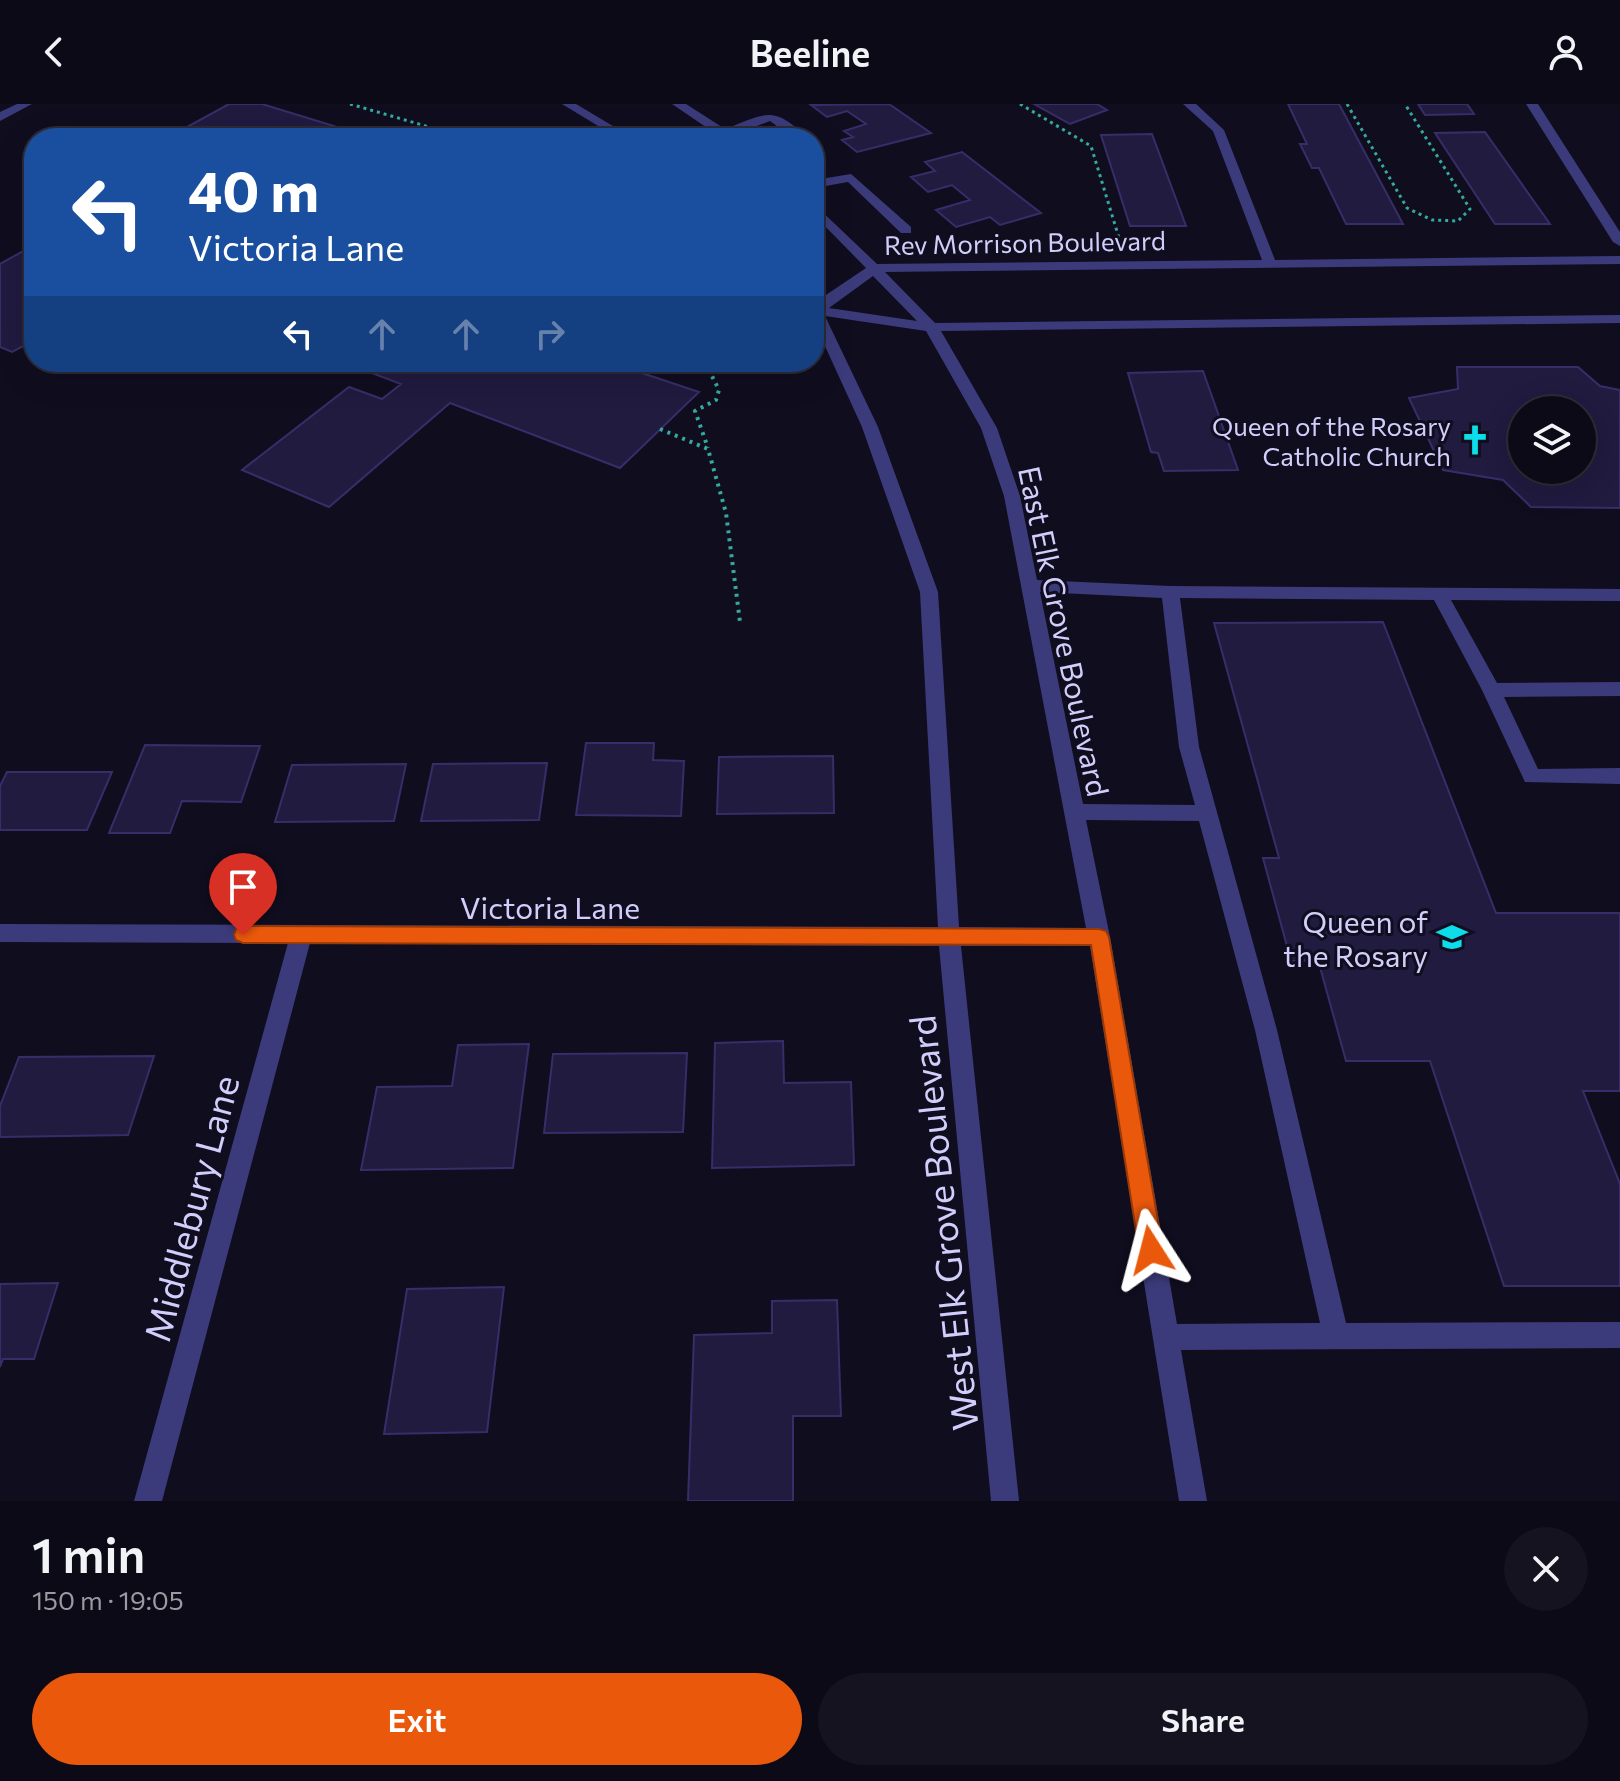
<!DOCTYPE html>
<meta charset="utf-8">
<style>
body{margin:0;font-family:Commissioner,sans-serif;background:#151320;color:#f1f3f6;height:100vh;display:flex;flex-direction:column;font-size:30px;white-space:nowrap}
*{box-sizing:border-box;margin:0}
p{font-size:26px;color:#9a9aa1}
.icon{flex:none;width:44px;height:44px;fill:none;stroke:currentColor;stroke-width:2;stroke-linecap:round;stroke-linejoin:round}
.map{position:relative;height:1397px;overflow:hidden}
.drawer{display:flex;flex-direction:column;background:#0c0a17;flex:1}
.drawer>*{flex:none}
.hud{position:absolute;left:24px;top:24px;width:800px;height:244px;border-radius:32px;box-shadow:0 8px 32px #0002,0 0 0 2px #2c2b36;background:#1a4fa0;color:#fff;overflow:hidden}
.tools{position:absolute;left:1508px;top:292px;display:grid;gap:16px}
.tools a{display:grid;place-items:center;width:88px;height:88px;border-radius:50%;background:#0c0a17;box-shadow:0 8px 32px #0002,0 0 0 2px #2c2b36;font-size:40px}
.pin{position:absolute;display:grid;place-items:center;width:68px;height:68px;color:#fff;margin:-82px -34px;border-radius:50% 50% 50% 0;rotate:-45deg;box-shadow:0 0 8px #0007}
.pin .icon{rotate:45deg}
.me{position:absolute;width:88px;margin:-44px;rotate:351deg;stroke-linejoin:round;filter:drop-shadow(0 0 6px #0008)}
.turn{display:flex;align-items:center;gap:28px;height:168px;padding:0 32px;font-size:36px}
.turn .icon{width:104px;height:104px;stroke-width:2.5}
.turn b{display:block;font-size:56px;line-height:68px}
.lanes{display:flex;align-items:center;height:76px;padding:0 32px;background:#0003;justify-content:center;gap:40px;direction:ltr}
.lanes .off{opacity:.35}
.round{display:grid;place-items:center;flex:none;width:84px;height:84px;border-radius:42px;background:#151320}
.summary{display:flex;align-items:center;justify-content:space-between;height:136px;padding:0 32px}
h1{font-size:48px;font-weight:600;line-height:60px}
.action{display:flex;gap:16px;margin-top:auto;padding:16px 32px}
.action a{flex:1;height:92px;border-radius:48px;background:#ea580c;color:#fff;font-size:32px;font-weight:600;line-height:92px;text-align:center}
.action a+a{background:#151320;color:#f1f3f6}
header{display:flex;justify-content:space-between;align-items:center;height:104px;padding:0 32px;background:#0c0a17;font-size:36px;font-weight:600}
.map>svg:first-child{display:block}
</style>
<header><svg class="icon" aria-label="back" viewBox="0 0 24 24"><path d="M15 5l-7 7 7 7"/></svg>Beeline<svg class="icon" aria-label="person" viewBox="0 0 24 24"><circle cx="12" cy="8" r="4"/><path d="M4 21q1-7 8-7t8 7"/></svg></header>
<div class="map">
<svg width="1620" height="1397" viewBox="0 0 1620 1397">
<rect width="100%" height="100%" fill="#100d1f"/>
<path fill="#201b3f" stroke="#372e69" stroke-width="2" fill-rule="evenodd" d="M229,0H262L373,34H167Z
M889,0L931,29L857,48L842,36L853,33L844,27L866,20L847,7L827,13L811,1Z
M1034,0H1097L1107,6L1070,20Z
M1288,0H1339L1403,120H1346L1319,64H1312L1300,40H1307Z
M1418,0H1467L1474,10L1425,11Z
M1485,28L1550,120H1495L1435,29Z
M1152,30L1186,122H1130L1101,31Z
M962,48L1041,109L1000,121L990,113L956,123L936,106L970,96L952,81L928,88L911,73L935,67L925,58Z
M34,141V242L27,240L12,248L0,243V160Z
M74,258H119L102,269Z
M343,258H630L624,263L699,288L620,364L450,299L329,403L242,366L349,283L382,295L401,280Z
M1457,263H1578L1600,282L1620,286V404L1531,403L1503,376L1443,366L1409,294L1458,285ZM1522,306H1582V366H1522Z
M1203,267L1238,366L1164,367L1158,349L1151,348L1128,269Z
M1383,518L1496,809H1620V987H1583L1620,1080V1182H1504L1430,957H1346L1318,856L1291,857L1263,754H1279L1214,519Z
M586,639H654L653,656L684,657L681,712L576,711Z
M145,641L260,642L241,698L182,697L170,729H109Z
M833,652L834,709L717,710L719,653Z
M547,659L539,716L421,717L433,660Z
M406,660L394,717L275,718L292,661Z
M7,668H112L87,726H0V682Z
M783,937L784,979L851,978L854,1061L712,1064L715,939Z
M529,940L513,1064L361,1066L377,983L452,982L458,941Z
M687,949L683,1028L544,1029L553,950Z
M154,952L128,1031L0,1033V1002L19,953Z
M58,1179L34,1255H3L0,1263V1180Z
M504,1183L487,1328L384,1330L407,1185Z
M837,1196L841,1312H793V1397H688L694,1231L772,1229V1197Z"/>
<g fill="none" stroke-linecap="round" stroke-linejoin="round">
<path stroke="#34aa9e" stroke-width="3" stroke-dasharray="3 4" stroke-linecap="butt" d="M350,0L467,34
M1020,0L1091,42L1119,134
M1347,0L1407,104L1432,116L1458,117L1470,105L1405,0
M414,34L429,24
M537,34L557,26"/>
<path stroke="#34aa9e" stroke-width="4" stroke-dasharray="3 5" stroke-linecap="butt" d="M705,258L719,286L716,296L695,307L708,344
M660,325L708,345L726,409L740,518"/>
<path fill="#3b3b7b" fill-rule="evenodd" d="M17,0H32L0,17V8Z
M562,0H576L633,34H618Z
M672,0H686L725,25C765,10 773,0 807,34H793L770,17L733,31L736,34H722Z
M1183,0H1196L1224,26L1275,156L1620,152V160L885,168L935,219L1620,211V219L941,227L997,324L1020,392L1037,476L1170,482L1620,485V497L1451,496L1497,579L1620,578V592L1504,593L1538,665L1620,664V680L1525,678L1482,586L1434,496L1180,494L1199,643L1277,926L1346,1219L1620,1218V1244L1181,1246L1207,1397H1179L1090,842H961L1019,1397H991L939,842L310,839L162,1397H134L288,839L0,838V820L938,823L920,488L862,323L814,218V199L866,164L814,111V100L877,160L1262,156L1213,27ZM873,172L917,217L829,204ZM825,212L926,227L981,324L1004,392L1086,824L959,823L938,488L878,323ZM1040,488L1162,494L1179,643L1195,701L1083,700ZM1086,716L1199,717L1255,926L1320,1219L1177,1220L1110,833Z
M1526,0H1538L1620,128V142L1613,138Z
M814,40L824,45V51L814,49Z
M851,70L911,123V129H901L848,78L814,84V76Z"/>
</g>
<path fill="#ea580c" stroke="#983908" stroke-width="2" d="M243,822L1099,825L1106,827L1109,833L1163,1146L1159,1154L1151,1157L1143,1154L1139,1146L1091,841L243,839L236,836L234,831L236,825Z"/>
<defs>
<g id="church-bare" transform="scale(2.4)"><path d="M-1.2-6h2.4v3.5h3.3v2.4h-3.3V6h-2.4V-.1h-3.3v-2.4h3.3Z" fill="#0dddea" stroke="#100d1f" stroke-width="2.5" paint-order="stroke"/></g>
<g id="school-bare" transform="scale(2.4)"><path d="M0-5L7-2L0 1L-7-2ZM-4 1L0 2.5L4 1V4Q0 6-4 4Z" fill="#0dddea" stroke="#100d1f" stroke-width="2.5" paint-order="stroke"/></g>
</defs>
<g fill-rule="evenodd">
<use href="#church-bare" x="1475" y="336"/>
<use href="#school-bare" x="1452" y="833"/>
</g>
<g text-anchor="middle" dominant-baseline="central" stroke-width="6" stroke-linejoin="round" paint-order="stroke">
<g font-size="26" fill="#d1cefc" stroke="#100d1f">
<text transform="translate(1025 138) rotate(-1)">Rev Morrison Boulevard</text>
</g>
<g font-size="26" fill="#d1cefc" stroke="#100d1f" text-anchor="end">
<text x="1451" y="321">Queen of the Rosary<tspan x="1451" dy="30">Catholic Church</tspan></text>
</g>
<g font-size="30" fill="#d1cefc" stroke="#100d1f">
<text transform="translate(1065 527) rotate(78)">East Elk Grove Boulevard</text>
<text x="550" y="802">Victoria Lane</text>
</g>
<g font-size="30" fill="#d1cefc" stroke="#100d1f" text-anchor="end">
<text x="1428" y="816">Queen of<tspan x="1428" dy="34">the Rosary</tspan></text>
</g>
<g font-size="36" fill="#d1cefc" stroke="#100d1f">
<text transform="translate(190 1104) rotate(-75)">Middlebury Lane</text>
<text transform="translate(942 1119) rotate(-96)">West Elk Grove Boulevard</text>
</g>
</g>
</svg>
<div class="tools">
<a><svg class="icon" aria-label="layers" viewBox="0 0 24 24"><path d="M12 4l9 5-9 5-9-5zM3 14l9 5 9-5"/></svg></a>
</div>
<div class="pin" style="left:243px;top:831px;background:#d93025"><svg class="icon" aria-label="arrive" viewBox="0 0 24 24"><path d="M6 21V4h12l-3 4 3 4H6"/></svg></div>
<svg class="me" style="left:1151px;top:1146px" viewBox="-20 -20 40 40"><path d="M0-17L14 15 0 8-14 15z" fill="#ea580c" stroke="#fff" stroke-width="4"/></svg>
<div class="hud">
<div class="turn"><svg class="icon" aria-label="left" viewBox="0 0 24 24"><path d="M17 20v-9H6M10 6l-5 5 5 5"/></svg><div><b>40 m</b>Victoria Lane</div></div>
<div class="lanes"><svg class="icon" aria-label="left" viewBox="0 0 24 24"><path d="M17 20v-9H6M10 6l-5 5 5 5"/></svg><svg class="icon off" aria-label="ahead" viewBox="0 0 24 24"><path d="M12 20V5M6 11l6-6 6 6"/></svg><svg class="icon off" aria-label="ahead" viewBox="0 0 24 24"><path d="M12 20V5M6 11l6-6 6 6"/></svg><svg class="icon off" aria-label="right" viewBox="0 0 24 24"><path d="M7 20v-9h11M14 6l5 5-5 5"/></svg></div>
</div>
</div>
<section class="drawer">
<div class="summary"><div><h1>1 min</h1><p>150 m · 19:05</p></div><a class="round"><svg class="icon" aria-label="close" viewBox="0 0 24 24"><path d="M6 6l12 12M18 6L6 18"/></svg></a></div>
<div class="action"><a>Exit</a><a>Share</a></div>
</section>
